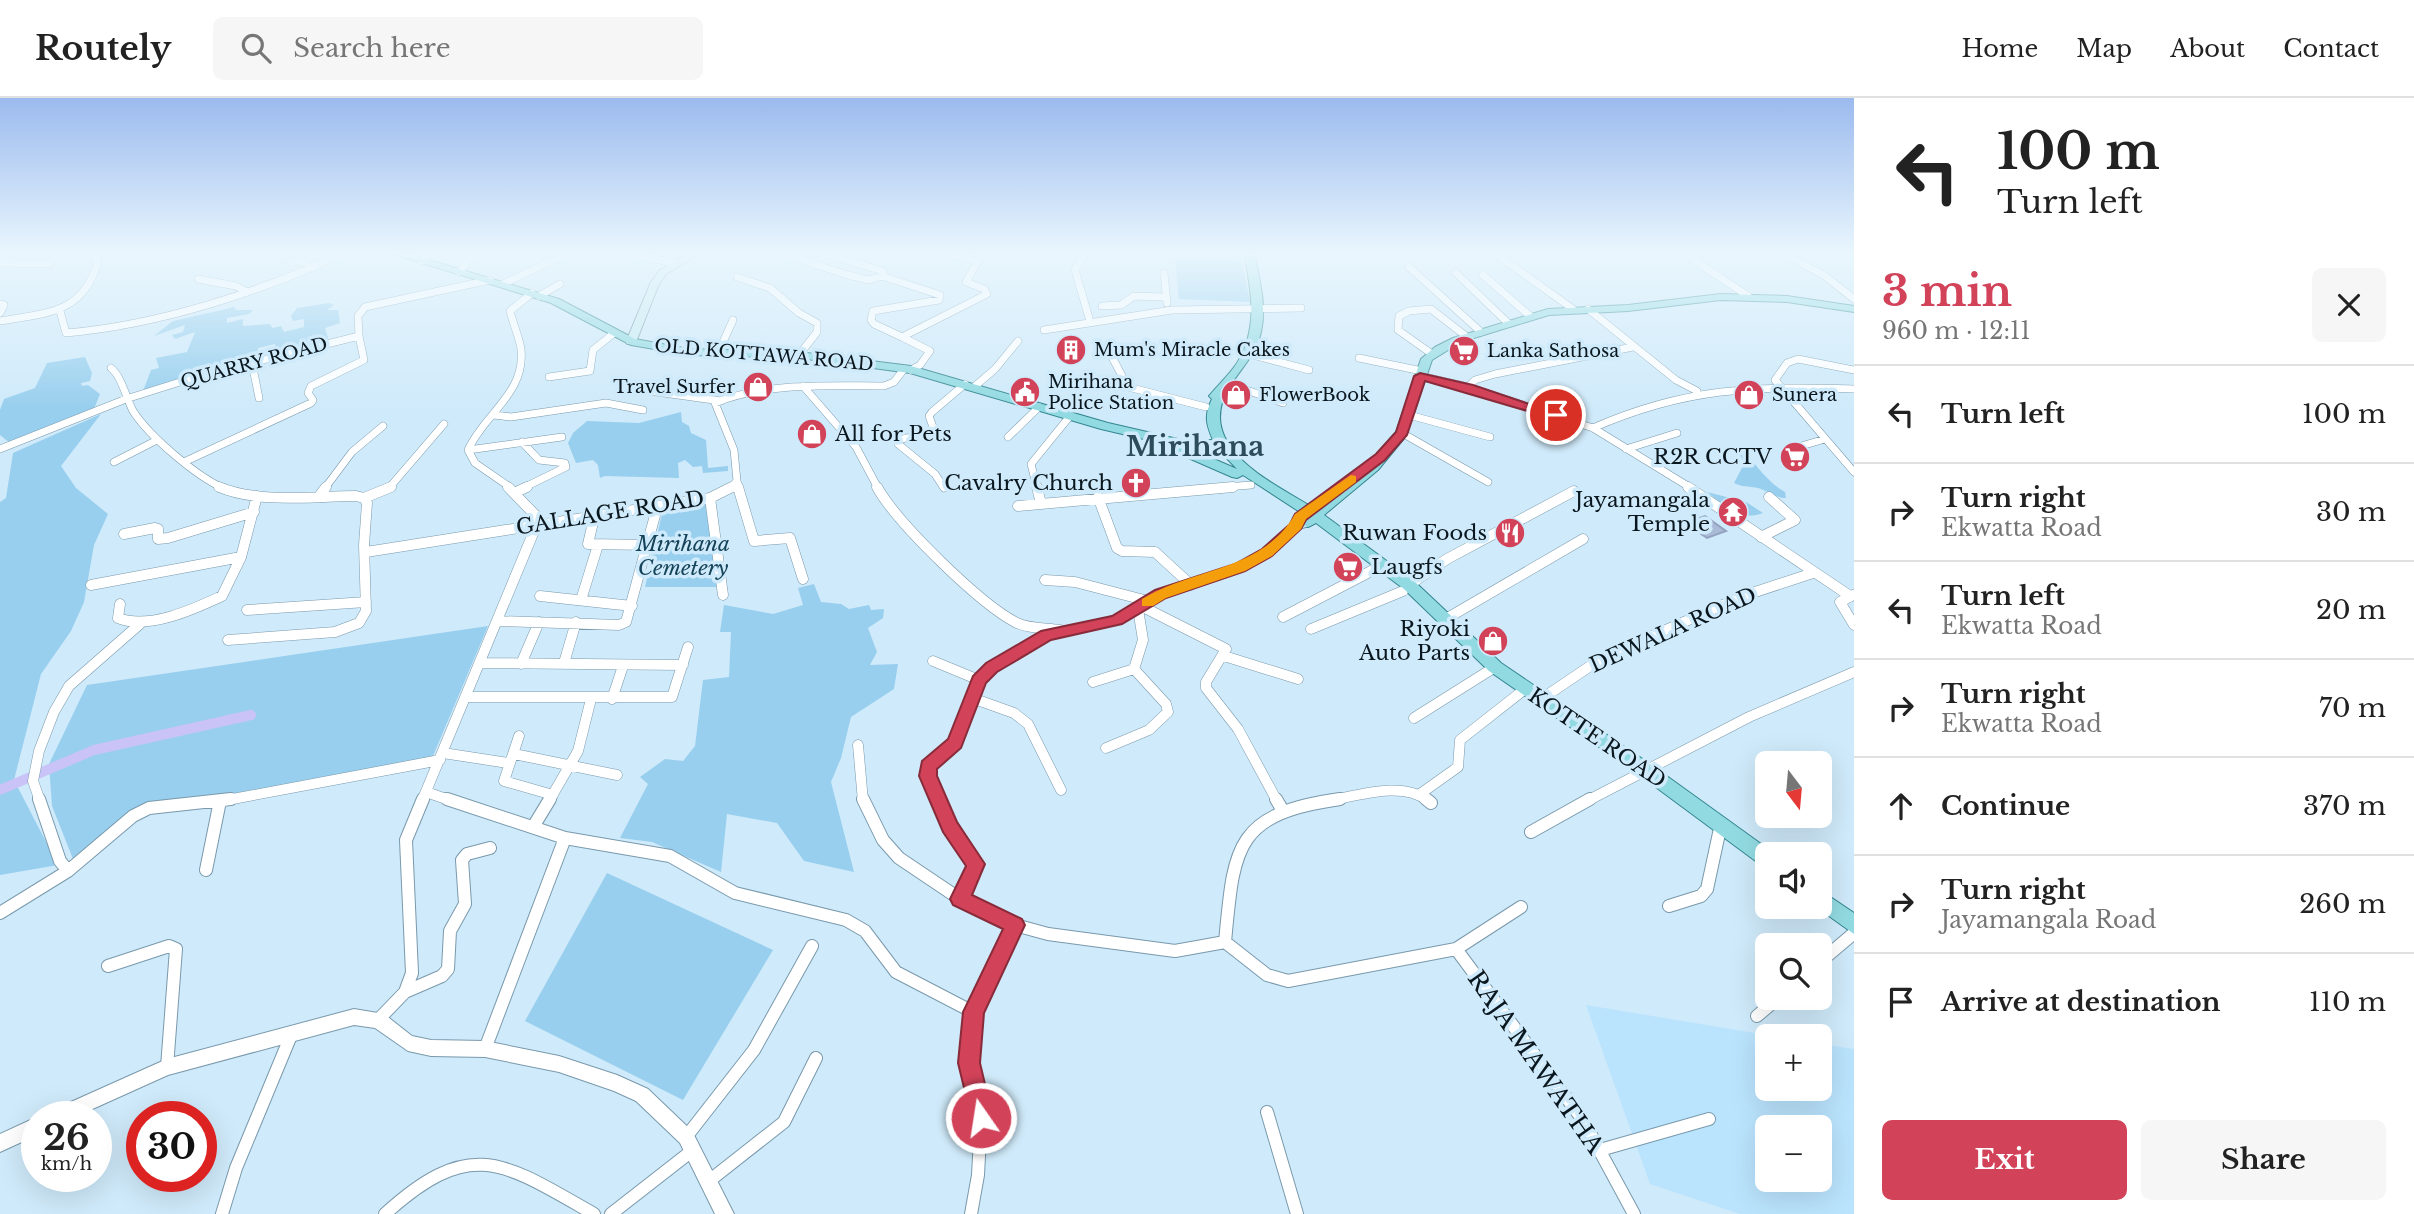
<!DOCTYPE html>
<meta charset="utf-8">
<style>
body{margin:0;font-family:"Libre Baskerville",serif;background:#f6f6f6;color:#222;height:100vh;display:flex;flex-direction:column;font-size:26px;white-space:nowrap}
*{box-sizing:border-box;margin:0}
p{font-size:23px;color:#767676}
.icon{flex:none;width:38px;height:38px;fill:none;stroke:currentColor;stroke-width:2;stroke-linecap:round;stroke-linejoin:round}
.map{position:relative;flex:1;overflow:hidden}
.side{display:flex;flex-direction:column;background:#fff;width:560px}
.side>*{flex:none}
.guide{background:#fff;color:#222;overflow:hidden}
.needle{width:46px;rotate:164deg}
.buttons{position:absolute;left:1755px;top:653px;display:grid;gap:14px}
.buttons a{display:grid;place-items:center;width:77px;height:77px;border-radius:10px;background:#fff;box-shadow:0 7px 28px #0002;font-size:35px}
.speed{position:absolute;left:21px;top:1003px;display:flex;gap:14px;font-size:35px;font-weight:700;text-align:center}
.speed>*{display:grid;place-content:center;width:91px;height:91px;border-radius:50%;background:#fff;box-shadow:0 7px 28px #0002;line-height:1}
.speed small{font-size:18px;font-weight:400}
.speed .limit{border:10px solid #d22;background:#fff;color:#111}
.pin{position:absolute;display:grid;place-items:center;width:60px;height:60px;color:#fff;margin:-30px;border:4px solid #fff;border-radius:50%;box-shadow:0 2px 7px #0007}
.me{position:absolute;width:77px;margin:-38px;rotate:347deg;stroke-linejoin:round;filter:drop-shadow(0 0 5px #0008)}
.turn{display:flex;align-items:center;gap:24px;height:147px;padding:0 28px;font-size:32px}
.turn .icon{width:91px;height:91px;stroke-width:2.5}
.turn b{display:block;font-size:49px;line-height:60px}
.round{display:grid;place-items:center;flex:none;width:74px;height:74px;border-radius:10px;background:#f6f6f6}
.headline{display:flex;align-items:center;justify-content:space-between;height:119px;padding:0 28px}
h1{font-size:42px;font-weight:800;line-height:52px;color:#d24259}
.cta{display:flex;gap:14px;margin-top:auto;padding:14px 28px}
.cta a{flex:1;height:80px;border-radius:10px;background:#d24259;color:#fff;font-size:28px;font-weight:800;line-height:80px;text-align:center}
.cta a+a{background:#f6f6f6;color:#222}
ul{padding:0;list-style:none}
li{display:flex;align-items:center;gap:21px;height:98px;padding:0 28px;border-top:2px solid #e0e0e0}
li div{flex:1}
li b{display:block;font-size:26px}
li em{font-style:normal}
header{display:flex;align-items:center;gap:42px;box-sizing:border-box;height:98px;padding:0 35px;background:#fff;border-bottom:2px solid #e0e0e0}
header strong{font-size:33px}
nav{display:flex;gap:38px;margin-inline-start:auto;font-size:24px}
.search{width:490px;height:63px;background:#f6f6f6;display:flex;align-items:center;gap:18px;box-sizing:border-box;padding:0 24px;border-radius:10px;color:#767676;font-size:26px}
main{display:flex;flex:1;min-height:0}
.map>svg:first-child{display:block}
</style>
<header>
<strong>Routely</strong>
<div class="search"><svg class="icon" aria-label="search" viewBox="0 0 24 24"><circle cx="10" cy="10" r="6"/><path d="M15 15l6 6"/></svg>Search here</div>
<nav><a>Home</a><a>Map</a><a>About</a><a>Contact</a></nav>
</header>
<main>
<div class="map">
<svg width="1854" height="1116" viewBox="0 0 1854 1116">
<rect width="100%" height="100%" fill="#cfeafa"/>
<path fill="#bae4fd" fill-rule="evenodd" d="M1586,907L1773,938H1768V990H1820V946L1854,951V1116H1740L1650,1086ZM1768,1029H1820V1082H1768Z"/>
<path fill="#98cfee" d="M1175,160L1242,163L1250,204L1179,201Z
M329,205L334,207L327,212H338L340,225L325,230L329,243L275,256V246L258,250L257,262L143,293L151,272L159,270L156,260L187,254L195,234L175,241L172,237L183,234L185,227L154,238L173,223L235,209V212H253L249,216L227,220V225L243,221V228L269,226L273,230L281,228L284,234L304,229V221L293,223L291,218L297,210Z
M85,259L92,275L90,283L81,285L82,288L88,287L100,296L94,311L10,345L0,337V312L4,301L35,290L47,265Z
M681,314L682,324L689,328L691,335L706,342L708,370L728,368V373L703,375L702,368L693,369L685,362L678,365L679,380L605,378L600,380L598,367L593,362L576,365L568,345L573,335L587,323L639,325Z
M101,316L61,368L76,390L108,416L94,447L84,504L71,533L41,576L14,682L58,767L0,777V404L6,400L13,355Z
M1737,347C1755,363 1765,383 1785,394L1786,400C1775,400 1769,393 1758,390C1749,388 1744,390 1734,385L1744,366Z
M1707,394L1746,404L1763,415C1739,424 1726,408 1707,394Z
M706,406L718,489H645L662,416Z
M814,486L821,504L841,506L849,511L869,507L871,512L884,511L883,520L868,530L877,554L870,567L898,566L894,591L851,619L841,660L831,684L854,774L804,763L777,725L727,716L721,774L652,744L620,740L648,686L640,679L665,661L683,663L695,648L703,582L729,579L731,534H720L724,507L773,516L803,507L798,490Z
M488,528L430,665L286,692L156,707L73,761L52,708L49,666L87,587Z
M607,775L773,852L683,1002L525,923Z"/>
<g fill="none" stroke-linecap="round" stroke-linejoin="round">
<path stroke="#c9c3f7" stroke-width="10" d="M0,692L94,652L251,617"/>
</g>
<path fill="#aabbd8" stroke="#93a3c0" stroke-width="2" d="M1705,418L1726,433L1707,440L1685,425Z"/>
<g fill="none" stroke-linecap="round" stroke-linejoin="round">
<g stroke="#7999ac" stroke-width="8">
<path id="minor-far2" d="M777,154L848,177L869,182L882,178L940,197L939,202L873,213L871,222L874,226L902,239
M818,154L883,173L882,178
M1493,154L1573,211
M1682,154L1748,198
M1781,154L1825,178L1854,201
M621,155L676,165
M0,160L9,154
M1083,160L1075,172L1089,220
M422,163L432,154
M978,163L985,154
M291,164L302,163L313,170
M0,165L49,166
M1409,169L1481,234
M459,174L476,154
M1164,175L1167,205
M1456,175L1508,225
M1483,177L1530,218
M737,179L770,190L799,215L817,225V234L799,257
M198,181L236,188L247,194
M503,186L570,154
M539,198L560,186
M0,206L4,207L0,215
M1102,208L1121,207L1134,198L1164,199
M1588,211L1676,282L1697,293
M60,213L66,235C158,227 262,194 345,154
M0,223C46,215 84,216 98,163L93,156L79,154
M1044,232L1172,212L1301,210
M1122,253L1112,259L1128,289L1206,309
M718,255L733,222
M1249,256L1309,272
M1432,256L1398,232L1399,218L1409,213L1431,211L1467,239
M1359,260L1422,273
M252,265L259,300
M111,270C122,279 126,300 133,313C149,338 196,378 223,390
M911,272L920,267L930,253L902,239L987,196L984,191L966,184L978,163L939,154
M1854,272L1798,261L1787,265L1775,282L1854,374
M1421,278L1468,289L1593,330L1691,390
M549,279L590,273L593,252L614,235
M1227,285L1283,305
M803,288L856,349L878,390
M974,289L995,271L1018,243
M1468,289L1475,282L1495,276L1633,249
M642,292L721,303
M494,317L511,319L606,305L643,312
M1409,317L1490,339
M1593,330C1686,289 1755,288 1854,291
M1402,335L1488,384
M1008,339L1039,309
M522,344L539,362L565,365L566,369L523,390
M0,351L126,301L199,278L359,238L358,218L365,209L490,182
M1626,351L1677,335
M1791,351L1825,341
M468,352L562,339
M114,364L157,342
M184,364L311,305L313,302L308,295L311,288L364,262L359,238
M737,383L739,390
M325,390L352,354L383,328
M389,390L444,326
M511,390L475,365L468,352C484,316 526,295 521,251C519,238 513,226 510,213L532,195
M730,390L737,383L734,352L715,305C766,284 829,288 884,288L894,284L904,271
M944,390L935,376L898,346L899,342L928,334L933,329L929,318L932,314L965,286
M1037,390L1031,366L1070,318
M1213,390L1251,387"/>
</g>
<g stroke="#7999ac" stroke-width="11">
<path id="minor-far1" d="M219,389C260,406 313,398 356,398L364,400L367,405L364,447L366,513L359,525L335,534L228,542
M508,389L543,425
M738,389L754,443L790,440L803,481
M877,389C897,425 981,507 1017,525C1029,531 1047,530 1060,532
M1037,389L1041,406
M1688,389L1850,498
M516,394L527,389
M320,397L326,389
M1098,399L1117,450L1122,453L1155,454L1191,487
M364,400L391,389
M710,400L723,497
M1018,408L1233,389
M594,420L588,446L649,447
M124,436L155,430L158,431V441L168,440L254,414
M1761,439L1795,422L1769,399
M366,454L710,400L732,389
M1045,482L1075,484L1148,503
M91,487L241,459
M1409,487L1447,461L1574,393
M1853,497L1840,504L1854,527
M540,498L632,508
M581,502L598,447
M120,506L118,520C149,532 194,511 222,498L241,459L257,398
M1143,509L1226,551L1206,584V590L1238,631L1277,703
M247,512L366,504
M1283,519L1375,471
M1444,522L1583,441
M498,523L619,527L626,524L657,410
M1311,531L1403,493
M1224,558L1298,581
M933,563L979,582
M481,565L683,567
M564,565L576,524
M521,566L539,524
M1134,571L1143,542L1138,511
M1093,584L1134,571
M467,599H672L688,549
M972,600L1014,615L1028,626L1061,692
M612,601L623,568
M1540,602L1602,560L1743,498L1813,475
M1414,620L1495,569
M519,638L504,683L553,697
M858,647L863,703
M1106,650L1149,632L1168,614L1166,606L1134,571
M443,655L508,665
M514,656L617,677
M426,694L452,703
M1420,696L1458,669L1460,642L1525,591
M40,703L33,683L39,653L54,614L69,588L141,525
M222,703L440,662
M422,703L537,426
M549,703L578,653L591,601
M937,703L929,668L955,645L979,582L992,569L1047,537L1116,522L1161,496L1240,470L1267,455L1296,428
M1328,703C1357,698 1403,682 1428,703
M1587,703L1749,619L1854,574"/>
</g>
<g stroke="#7999ac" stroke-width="14">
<path id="minor" d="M39,701L60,763L68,773
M447,701L565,740L670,758L735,795L846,822L865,833L896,874L973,914
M863,701L883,742L899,760L960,801L1015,827L1048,836L1175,853L1225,844C1234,749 1234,716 1340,701
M936,701L976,767L960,801
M1276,701L1283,713
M1426,701L1431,705
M533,729L550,701
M1531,734L1590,701
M206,772L220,703
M1669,808L1701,798L1707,791L1721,726
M0,815L68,773L133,718L149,710L231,701
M1225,844L1267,877L1288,883L1456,851L1521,809
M1456,851L1583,1022L1634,1116
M1820,864L1854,835
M108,868L169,848L176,851L167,969
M405,894L442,878L448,871L450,833L465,806L462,762L467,756L490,750
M1757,918L1778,900
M378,922L405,894L412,875L406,742L423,701
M485,951L565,740
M1267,1014L1297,1116
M686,1039L754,952L812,848
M1600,1052L1709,1021
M709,1083L784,1024L816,960
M222,1116L236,1070L292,935
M385,1116C471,1038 503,1064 594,1116
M611,1116L693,1052
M971,1116L978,1077L981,1020L969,965L973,914L1015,827"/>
</g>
<g stroke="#7999ac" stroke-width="2">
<path id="tertiary" d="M354,911L384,916L412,938L431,942L485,943L559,958L617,977L648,991L692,1033L734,1116H715L680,1045L636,1003L614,993L559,974L485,959L431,958L408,953L375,930L354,927L168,977L77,1018H50L53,1012L167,961Z
M37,1019V1037L0,1054V1036Z"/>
</g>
<g stroke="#7999ac" stroke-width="2">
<path id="secondary" d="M692,154H703L666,176L659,186L636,244L627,246L626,244L651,184L660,172Z
M1308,420L1312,421L1314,424L1312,427L1296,432L1290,428L1292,425Z"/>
</g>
<g stroke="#338690" stroke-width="2">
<path id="primary" d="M386,154H402L559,201L635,241L689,251L799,254L911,268L1108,325L1182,342H1213C1206,326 1204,317 1212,301L1209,298C1218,287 1229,277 1237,265C1259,230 1251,192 1244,154H1254C1259,180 1267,207 1261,234C1256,258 1238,273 1227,293C1196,351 1275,386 1315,411L1368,366L1396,334L1421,261L1435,249L1453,240L1548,211L1628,207L1721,196L1787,198L1854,208V214L1787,204L1721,202L1628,213L1549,217L1461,244L1432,262L1406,338L1378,372L1324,417L1414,483L1501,565L1650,666L1775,756H1768V769L1761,767L1638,676L1489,573L1404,491L1316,425L1308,429L1303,427L1301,424L1306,418L1243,377L1237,380L1232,379L1177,355L1176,352L1178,349L1101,331L910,275L799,260L689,257L631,247L551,205ZM1188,350H1217L1237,371Z
M1820,792L1854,815V836L1815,808H1820Z"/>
</g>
<use href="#minor-far2" stroke="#fff" stroke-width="7"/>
<use href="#minor-far1" stroke="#fff" stroke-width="10"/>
<use href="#minor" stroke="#fff" stroke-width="12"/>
<use href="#tertiary" fill="#fff" fill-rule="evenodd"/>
<use href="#secondary" fill="#c8ecf0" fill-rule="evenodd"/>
<use href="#primary" fill="#92dae1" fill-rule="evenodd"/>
</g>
<linearGradient id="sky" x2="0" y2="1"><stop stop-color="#9bbaee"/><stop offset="0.5" stop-color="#e9f6fd"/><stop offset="1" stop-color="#e9f6fd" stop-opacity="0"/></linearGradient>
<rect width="1854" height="310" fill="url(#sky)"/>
<path fill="#d24259" stroke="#882b3a" stroke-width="2" d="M1420,275L1473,287L1562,317L1551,320L1425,283L1407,337L1385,362L1306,422L1301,431L1272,458L1245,473L1166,500L1122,526L1051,542L997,574L986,585L961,650L937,671V678L957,724L985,766L972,797L1022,821L1025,827L984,915L980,965L993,1020L989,1027L981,1031L973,1027L958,965L963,914L1003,831L953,807L950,801L966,768L943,734L919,678L922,663L948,641L973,578L986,565L1041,533L1112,518L1155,492L1235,466L1262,451L1290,426L1295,416L1376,356L1396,334L1414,278Z"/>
<path fill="#f59e0b" d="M1351,377L1356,378V384L1306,421L1301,431L1272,458L1245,473L1166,500L1153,508H1142V501C1192,470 1263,473 1295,416Z"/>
<defs>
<g id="building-disc" transform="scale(1.575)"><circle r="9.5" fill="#d24259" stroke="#cfeafa"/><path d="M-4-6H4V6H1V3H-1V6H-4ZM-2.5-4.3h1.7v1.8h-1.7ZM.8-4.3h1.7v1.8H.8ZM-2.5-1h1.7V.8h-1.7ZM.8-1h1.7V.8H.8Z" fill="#fff"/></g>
<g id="supermarket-disc" transform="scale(1.575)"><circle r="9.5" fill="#d24259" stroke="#cfeafa"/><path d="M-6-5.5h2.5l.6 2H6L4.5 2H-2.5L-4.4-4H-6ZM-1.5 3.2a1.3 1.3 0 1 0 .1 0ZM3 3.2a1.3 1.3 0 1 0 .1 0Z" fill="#fff"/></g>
<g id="shop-disc" transform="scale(1.575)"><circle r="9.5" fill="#d24259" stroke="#cfeafa"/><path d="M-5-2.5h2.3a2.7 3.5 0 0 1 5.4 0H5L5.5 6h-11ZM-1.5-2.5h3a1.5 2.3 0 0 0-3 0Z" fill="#fff"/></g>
<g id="civic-disc" transform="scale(1.575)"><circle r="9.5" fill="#d24259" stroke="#cfeafa"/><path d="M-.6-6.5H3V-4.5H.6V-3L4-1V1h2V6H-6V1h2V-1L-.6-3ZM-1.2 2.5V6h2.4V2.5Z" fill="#fff"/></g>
<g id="church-disc" transform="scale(1.575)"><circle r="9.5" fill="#d24259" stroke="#cfeafa"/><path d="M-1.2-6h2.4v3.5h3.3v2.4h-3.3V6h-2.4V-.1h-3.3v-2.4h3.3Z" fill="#fff"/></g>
<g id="temple-disc" transform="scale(1.575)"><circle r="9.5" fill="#d24259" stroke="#cfeafa"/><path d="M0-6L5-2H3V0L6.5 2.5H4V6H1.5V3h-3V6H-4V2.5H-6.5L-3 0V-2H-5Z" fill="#fff"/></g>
<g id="restaurant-disc" transform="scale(1.575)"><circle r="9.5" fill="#d24259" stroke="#cfeafa"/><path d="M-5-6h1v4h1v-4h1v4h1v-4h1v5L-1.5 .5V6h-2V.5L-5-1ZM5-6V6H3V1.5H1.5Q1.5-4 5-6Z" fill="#fff"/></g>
</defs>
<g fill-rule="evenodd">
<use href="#building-disc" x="1071" y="252"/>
<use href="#supermarket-disc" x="1464" y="253"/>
<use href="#shop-disc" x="758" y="289"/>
<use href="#civic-disc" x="1025" y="294"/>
<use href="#shop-disc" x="1236" y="297"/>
<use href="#shop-disc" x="1749" y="297"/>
<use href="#shop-disc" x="812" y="336"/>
<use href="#supermarket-disc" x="1795" y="359"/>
<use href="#church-disc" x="1136" y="385"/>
<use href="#temple-disc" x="1733" y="414"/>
<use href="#restaurant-disc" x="1510" y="435"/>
<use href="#supermarket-disc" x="1348" y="469"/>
<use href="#shop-disc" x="1493" y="543"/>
</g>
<g text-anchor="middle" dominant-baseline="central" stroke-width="7" stroke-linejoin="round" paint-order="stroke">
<g font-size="18" fill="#0a171e" stroke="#cfeafa" text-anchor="start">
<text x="1094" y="252">Mum's Miracle Cakes</text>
<text x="1487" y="253">Lanka Sathosa</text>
<text x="1048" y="284">Mirihana<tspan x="1048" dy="21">Police Station</tspan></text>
<text x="735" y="289" text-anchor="end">Travel Surfer</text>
<text x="1259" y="297">FlowerBook</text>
<text x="1772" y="297">Sunera</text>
</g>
<g font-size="18" fill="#0a171e" stroke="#cfeafa">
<text transform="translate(764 257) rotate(5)">OLD KOTTAWA ROAD</text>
<text transform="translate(254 265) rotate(-15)">QUARRY ROAD</text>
</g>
<g font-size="21" fill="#0a171e" stroke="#cfeafa" text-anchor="end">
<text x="835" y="336" text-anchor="start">All for Pets</text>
<text x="1772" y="359">R2R CCTV</text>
<text x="1113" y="385">Cavalry Church</text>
<text x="1710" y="402">Jayamangala<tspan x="1710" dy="24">Temple</tspan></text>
<text x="1487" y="435">Ruwan Foods</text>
<text x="1371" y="469" text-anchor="start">Laugfs</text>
<text x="1470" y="531">Riyoki<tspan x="1470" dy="24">Auto Parts</tspan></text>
</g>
<g font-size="21" fill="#0a171e" stroke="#cfeafa">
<text transform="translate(610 415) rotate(-9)">GALLAGE ROAD</text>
<text transform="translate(1673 532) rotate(-24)">DEWALA ROAD</text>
<text transform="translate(1597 640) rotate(34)">KOTTE ROAD</text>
</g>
<g font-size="21" font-style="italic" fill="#154359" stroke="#cfeafa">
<text x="683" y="446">Mirihana<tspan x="683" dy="24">Cemetery</tspan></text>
</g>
<g font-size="24" fill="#0a171e" stroke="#cfeafa">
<text transform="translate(1536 964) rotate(55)">RAJA MAWATHA</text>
</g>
<g font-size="28" font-weight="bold" fill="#2c4b5b" stroke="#cfeafa">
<text x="1195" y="348">Mirihana</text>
</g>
</g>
</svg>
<div class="buttons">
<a><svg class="needle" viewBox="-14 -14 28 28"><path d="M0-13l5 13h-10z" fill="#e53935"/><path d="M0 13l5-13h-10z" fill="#767676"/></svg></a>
<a><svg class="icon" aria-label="sound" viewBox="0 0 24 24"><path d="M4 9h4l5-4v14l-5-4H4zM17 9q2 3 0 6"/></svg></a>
<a><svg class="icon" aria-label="search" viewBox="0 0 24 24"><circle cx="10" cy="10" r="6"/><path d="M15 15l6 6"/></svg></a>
<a>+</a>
<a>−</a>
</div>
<div class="speed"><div>26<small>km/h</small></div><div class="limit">30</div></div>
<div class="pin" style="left:1556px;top:317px;background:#d93025"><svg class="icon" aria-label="arrive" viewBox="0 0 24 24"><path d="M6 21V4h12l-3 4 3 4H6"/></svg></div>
<svg class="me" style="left:981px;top:1020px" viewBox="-20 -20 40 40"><circle r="17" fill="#d24259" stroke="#fff" stroke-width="3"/><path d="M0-11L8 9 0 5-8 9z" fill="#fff"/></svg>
</div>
<section class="side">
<div class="guide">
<div class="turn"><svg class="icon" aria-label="left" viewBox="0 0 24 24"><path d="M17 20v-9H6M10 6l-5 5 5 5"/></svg><div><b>100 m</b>Turn left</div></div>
</div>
<div class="headline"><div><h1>3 min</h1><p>960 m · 12:11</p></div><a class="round"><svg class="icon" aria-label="close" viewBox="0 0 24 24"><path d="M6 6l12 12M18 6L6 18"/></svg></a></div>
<ul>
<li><svg class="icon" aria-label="left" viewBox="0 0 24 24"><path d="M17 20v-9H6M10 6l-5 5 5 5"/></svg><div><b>Turn left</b></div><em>100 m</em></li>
<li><svg class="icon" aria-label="right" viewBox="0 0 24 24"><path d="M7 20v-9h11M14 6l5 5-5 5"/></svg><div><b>Turn right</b><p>Ekwatta Road</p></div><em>30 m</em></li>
<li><svg class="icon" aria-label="left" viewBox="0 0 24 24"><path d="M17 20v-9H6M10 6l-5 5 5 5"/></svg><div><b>Turn left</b><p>Ekwatta Road</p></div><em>20 m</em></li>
<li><svg class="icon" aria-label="right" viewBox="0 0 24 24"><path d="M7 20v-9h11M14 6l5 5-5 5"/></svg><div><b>Turn right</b><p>Ekwatta Road</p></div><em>70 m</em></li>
<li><svg class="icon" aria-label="ahead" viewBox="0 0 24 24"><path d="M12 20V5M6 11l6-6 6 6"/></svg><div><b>Continue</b></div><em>370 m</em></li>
<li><svg class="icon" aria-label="right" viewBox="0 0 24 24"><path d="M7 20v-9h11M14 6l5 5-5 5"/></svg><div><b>Turn right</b><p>Jayamangala Road</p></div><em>260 m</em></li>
<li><svg class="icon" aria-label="arrive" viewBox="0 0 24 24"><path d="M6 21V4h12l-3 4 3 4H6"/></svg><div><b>Arrive at destination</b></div><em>110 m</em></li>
</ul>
<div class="cta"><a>Exit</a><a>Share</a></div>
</section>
</main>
